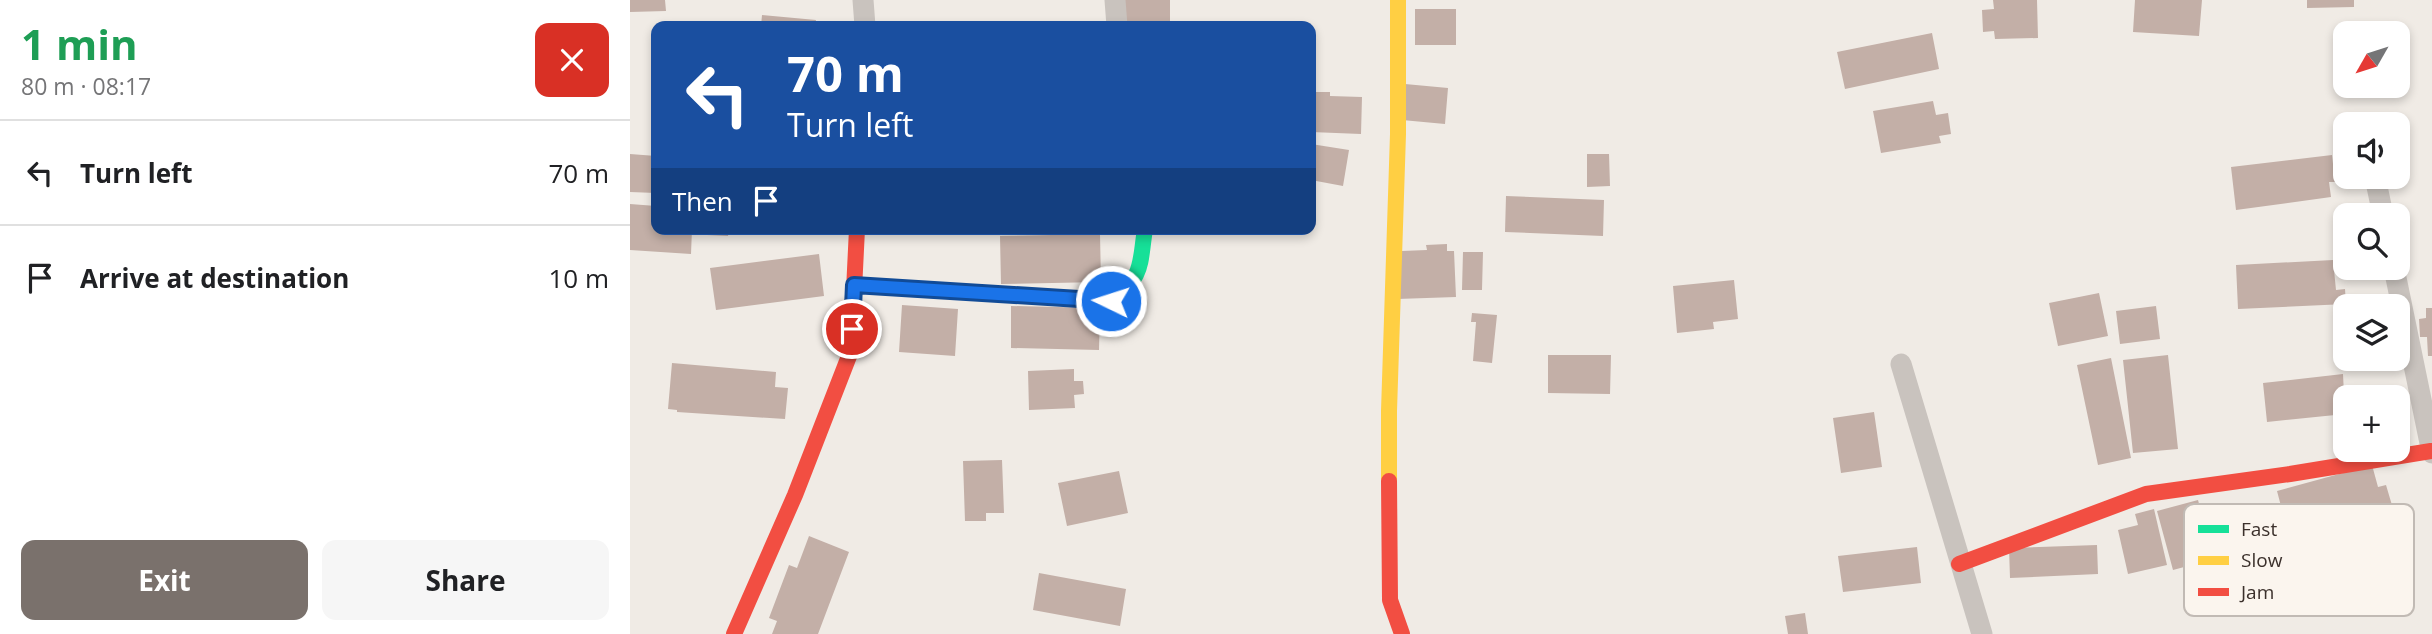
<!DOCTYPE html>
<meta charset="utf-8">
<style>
body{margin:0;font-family:"Open Sans",sans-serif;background:#f6f6f6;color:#202124;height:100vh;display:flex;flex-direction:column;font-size:26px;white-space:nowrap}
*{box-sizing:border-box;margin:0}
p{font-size:23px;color:#757577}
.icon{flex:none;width:38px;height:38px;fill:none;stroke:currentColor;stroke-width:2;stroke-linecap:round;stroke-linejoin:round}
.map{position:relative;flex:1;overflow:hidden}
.side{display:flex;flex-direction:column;background:#fff;width:630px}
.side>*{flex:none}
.hud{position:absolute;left:21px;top:21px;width:665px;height:214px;border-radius:14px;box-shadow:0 4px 10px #0003;background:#1a4fa0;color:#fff;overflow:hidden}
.needle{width:46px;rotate:231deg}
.fabs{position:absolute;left:1703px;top:21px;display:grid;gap:14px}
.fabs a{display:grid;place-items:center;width:77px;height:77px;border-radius:14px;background:#fff;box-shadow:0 4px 10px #0003;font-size:35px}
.pin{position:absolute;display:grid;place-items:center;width:60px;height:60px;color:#fff;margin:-30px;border:4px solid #fff;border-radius:50%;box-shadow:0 2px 7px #0007}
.me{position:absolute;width:77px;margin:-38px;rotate:274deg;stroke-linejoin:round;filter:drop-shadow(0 0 5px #0008)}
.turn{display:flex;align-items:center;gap:24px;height:147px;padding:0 21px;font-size:32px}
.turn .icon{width:91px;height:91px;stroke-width:2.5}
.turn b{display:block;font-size:49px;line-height:60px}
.then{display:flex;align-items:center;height:66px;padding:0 21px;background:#0003;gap:14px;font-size:26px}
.round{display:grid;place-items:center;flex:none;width:74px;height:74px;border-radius:14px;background:#f6f6f6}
.head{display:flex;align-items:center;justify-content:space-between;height:119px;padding:0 21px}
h1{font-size:42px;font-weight:700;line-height:52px;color:#1e9e55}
.cta{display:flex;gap:14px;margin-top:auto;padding:14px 21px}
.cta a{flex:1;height:80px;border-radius:14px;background:#7a716c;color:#fff;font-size:28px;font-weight:700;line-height:80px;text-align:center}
.cta a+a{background:#f6f6f6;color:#202124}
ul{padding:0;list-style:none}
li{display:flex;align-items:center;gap:21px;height:105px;padding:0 21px;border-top:2px solid #e0e0e0}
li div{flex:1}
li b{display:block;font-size:26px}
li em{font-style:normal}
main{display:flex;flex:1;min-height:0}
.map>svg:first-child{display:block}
</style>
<main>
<section class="side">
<div class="head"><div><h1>1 min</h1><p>80 m · 08:17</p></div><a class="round" style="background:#d93025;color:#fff"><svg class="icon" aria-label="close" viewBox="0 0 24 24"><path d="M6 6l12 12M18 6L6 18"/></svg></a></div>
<ul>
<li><svg class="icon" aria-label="left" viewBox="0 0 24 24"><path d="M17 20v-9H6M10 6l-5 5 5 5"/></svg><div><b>Turn left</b></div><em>70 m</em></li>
<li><svg class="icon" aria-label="arrive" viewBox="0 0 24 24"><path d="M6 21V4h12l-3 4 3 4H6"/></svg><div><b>Arrive at destination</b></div><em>10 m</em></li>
</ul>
<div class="cta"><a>Exit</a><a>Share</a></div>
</section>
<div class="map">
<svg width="1802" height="634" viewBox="0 0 1802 634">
<rect width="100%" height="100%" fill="#f0ebe5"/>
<path fill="#c3afa7" d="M0,0H35L36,11L0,12Z
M487,0H540V26H488Z
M1363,0H1407L1408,38L1365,39L1364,31L1353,32L1352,10L1364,9Z
M1505,0H1572L1569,36L1503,32Z
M1677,0H1724V7L1677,8Z
M785,9H826V45H785Z
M132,15L186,20L185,26H131Z
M577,22H603V26H577Z
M1302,33L1309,69L1215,89L1207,52Z
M775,84L818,88L815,124L772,120Z
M681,92H700V96L732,97L731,134L681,132Z
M1303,101L1306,115L1318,113L1321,134L1309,136L1311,143L1251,153L1243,111Z
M681,144L719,150L713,186L681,180Z
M0,154L26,156V193L0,192Z
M957,154H979L980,186L957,187Z
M1702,155L1705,182H1699L1701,197L1606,210L1601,167Z
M876,196L974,200L973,236L875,232Z
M0,204L26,206V229H62L61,254L0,250Z
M77,229H99L98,236L77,235Z
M470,234L471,282L371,284L370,236Z
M817,244V251H824L826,297L767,299L772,251L797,250L796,245Z
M833,252H853L852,290H832Z
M189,254L194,296L86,310L80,268Z
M1703,260L1706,290L1715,289L1716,304L1608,309L1606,265Z
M1104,280L1108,319L1083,322L1084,329L1047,333L1043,286Z
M1469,293L1478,336L1428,346L1419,303Z
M272,305L328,309L325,356L269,352Z
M381,306L470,308L469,350L381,348Z
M1526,306L1530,339L1490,344L1486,311Z
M1796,308H1802V356H1798L1797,337H1790L1789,319L1796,318Z
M842,313L867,315L862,363L843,361L846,322H841Z
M918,355H981L980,394L918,393Z
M1538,355L1548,449L1503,453L1493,360Z
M1481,358L1501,458L1468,465L1447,365Z
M42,363L146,372L145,387L158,388L155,419L47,412V410L38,409Z
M444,369V381H453L454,394L444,395L445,408L399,410L398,371Z
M1713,374L1715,414L1637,422L1633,383Z
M1244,412L1252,467L1211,473L1203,418Z
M372,460L374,513H356V521H335L333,461Z
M1742,465L1748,487L1756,485L1764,512L1660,540L1647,491Z
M489,471L498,513L437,526L428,483Z
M1568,500L1584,559L1543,570L1527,511Z
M1524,509L1537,565L1498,574L1488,530L1508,525L1505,514Z
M179,536L219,552L188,634H142L147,621L139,618L159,565L167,568Z
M1467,545L1468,574L1380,578L1379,548Z
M1287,547L1291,583L1213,592L1208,556Z
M409,573L496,589L490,626L403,610Z
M1175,613L1178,634H1158L1155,616Z"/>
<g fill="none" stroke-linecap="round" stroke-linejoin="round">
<path stroke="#c9c3be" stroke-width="21" d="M233,0L235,26
M485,0L487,26
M1745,177L1753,215
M1764,268L1802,453
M1271,364L1352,634"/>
<path stroke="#16e098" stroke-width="16" d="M224,285L481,301C514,275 509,268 515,229"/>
<path stroke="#ffcf43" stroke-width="16" d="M759,481V411L768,134V0"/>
<path stroke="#f24e42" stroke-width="16" d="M759,481L760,600L772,634
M1329,564L1516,494L1660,474L1801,451
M104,634L165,495L221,351L227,229"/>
</g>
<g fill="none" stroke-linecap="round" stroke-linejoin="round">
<g stroke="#114b97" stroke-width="18">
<path id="route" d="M222,329L224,285L481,301"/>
</g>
<use href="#route" stroke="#1a73e8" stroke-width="12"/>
</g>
<rect x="1554" y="504" width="230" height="112" rx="10" fill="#fbf5ee" stroke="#c1bab4" stroke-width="2"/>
<rect x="1568" y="525" width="31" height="8" fill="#16e098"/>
<rect x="1568" y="556" width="31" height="9" fill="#ffcf43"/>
<rect x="1568" y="588" width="31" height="8" fill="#f24e42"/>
<g font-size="19" fill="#3b302b">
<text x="1611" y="536">Fast</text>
<text x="1611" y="567">Slow</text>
<text x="1611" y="599">Jam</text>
</g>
</svg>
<div class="fabs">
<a><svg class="needle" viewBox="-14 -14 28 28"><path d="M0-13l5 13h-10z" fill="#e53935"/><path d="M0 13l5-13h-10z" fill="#757577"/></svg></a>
<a><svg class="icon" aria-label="sound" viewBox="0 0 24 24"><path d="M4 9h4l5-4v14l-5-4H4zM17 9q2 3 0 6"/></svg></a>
<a><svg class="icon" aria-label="search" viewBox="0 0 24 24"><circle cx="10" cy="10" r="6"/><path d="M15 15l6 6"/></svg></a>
<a><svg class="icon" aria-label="layers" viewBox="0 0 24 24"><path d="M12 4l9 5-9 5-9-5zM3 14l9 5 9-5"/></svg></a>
<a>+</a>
</div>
<div class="pin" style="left:222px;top:329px;background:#d93025"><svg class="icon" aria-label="arrive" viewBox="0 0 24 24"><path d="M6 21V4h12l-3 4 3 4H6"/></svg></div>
<svg class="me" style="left:481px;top:301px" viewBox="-20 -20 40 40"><circle r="17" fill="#1a73e8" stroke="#fff" stroke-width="3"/><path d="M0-11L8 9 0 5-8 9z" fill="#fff"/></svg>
<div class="hud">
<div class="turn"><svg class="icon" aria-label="left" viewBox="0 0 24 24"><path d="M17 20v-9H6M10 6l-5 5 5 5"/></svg><div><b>70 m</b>Turn left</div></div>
<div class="then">Then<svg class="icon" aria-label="arrive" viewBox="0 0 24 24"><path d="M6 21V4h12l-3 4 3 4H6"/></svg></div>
</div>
</div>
</main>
